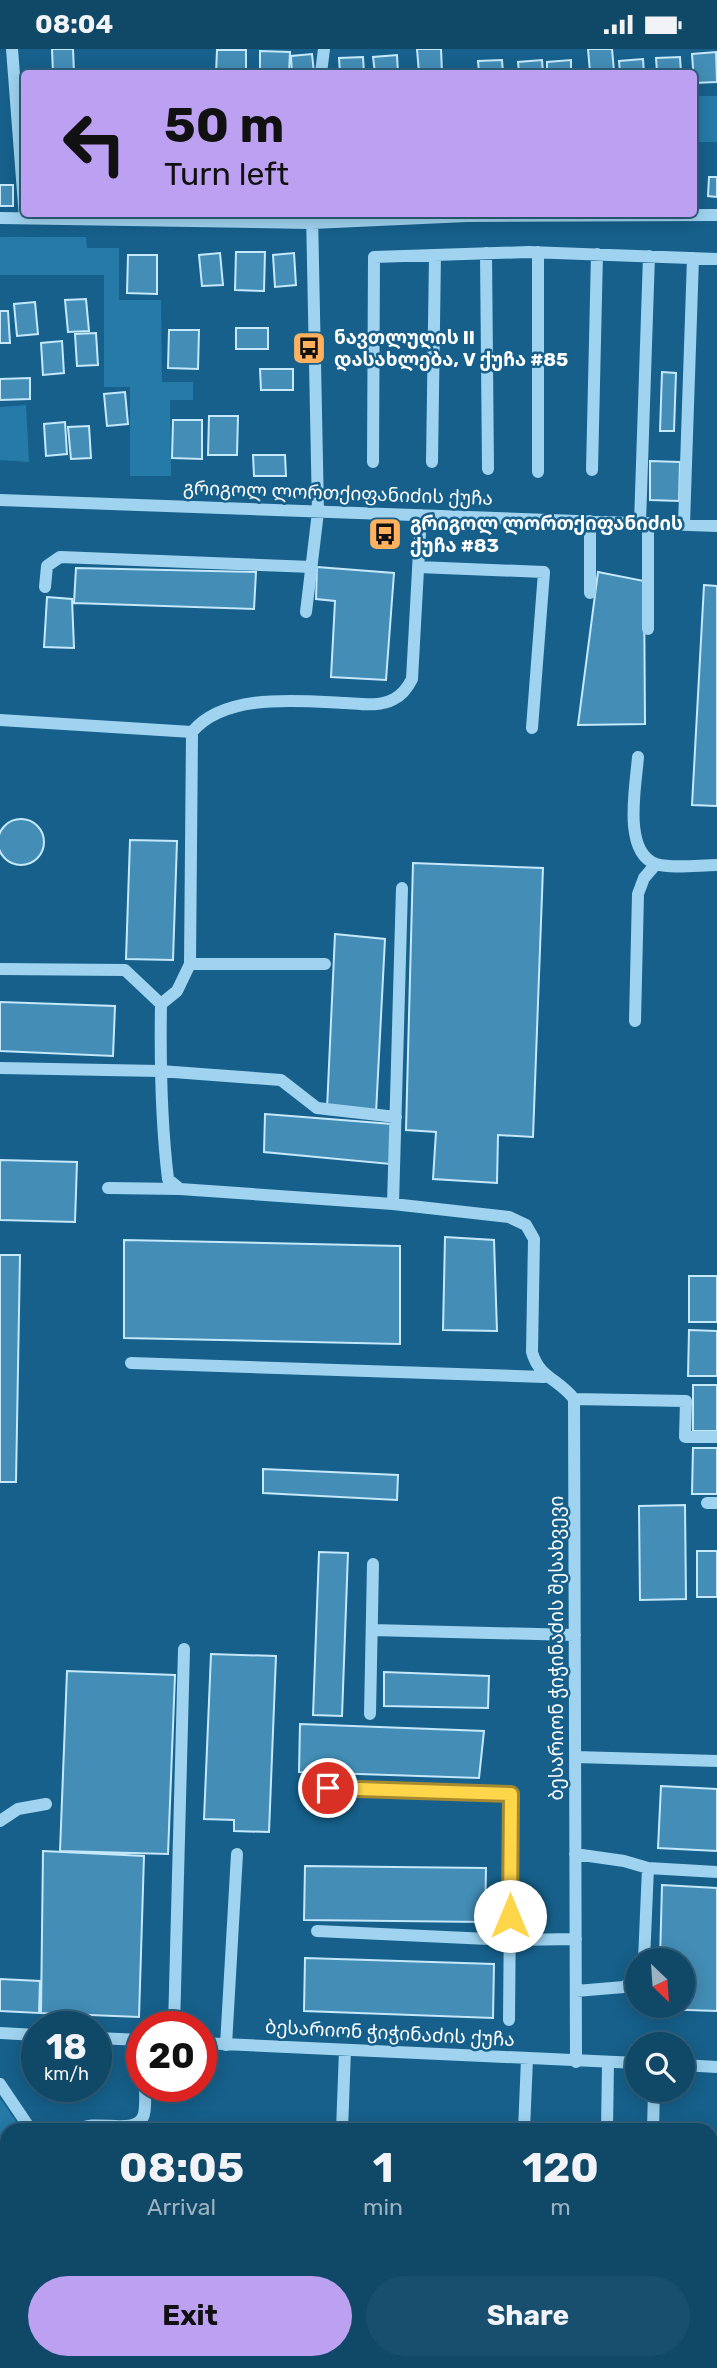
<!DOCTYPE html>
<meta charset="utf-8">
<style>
body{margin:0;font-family:Rubik,"Noto Sans Georgian",sans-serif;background:#194f6e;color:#f1f3f6;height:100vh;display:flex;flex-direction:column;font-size:26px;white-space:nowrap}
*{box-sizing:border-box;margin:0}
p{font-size:23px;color:#9cb2c0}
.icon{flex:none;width:38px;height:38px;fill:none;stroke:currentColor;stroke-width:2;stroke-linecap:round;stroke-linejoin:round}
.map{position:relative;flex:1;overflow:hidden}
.side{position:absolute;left:0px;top:2074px;width:718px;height:247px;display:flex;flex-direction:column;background:#104868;border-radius:21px 21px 0 0;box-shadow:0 4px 18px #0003,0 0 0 2px #30607c}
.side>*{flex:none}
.banner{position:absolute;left:21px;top:21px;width:676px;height:147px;border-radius:7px;box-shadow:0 4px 18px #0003,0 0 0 2px #30607c;background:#bca0f2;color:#111;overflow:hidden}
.needle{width:46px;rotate:155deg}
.buttons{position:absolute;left:625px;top:1899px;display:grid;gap:14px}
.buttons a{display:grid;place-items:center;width:70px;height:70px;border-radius:50%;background:#104868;box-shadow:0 4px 18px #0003,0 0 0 2px #30607c;font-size:35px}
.speed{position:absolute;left:21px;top:1962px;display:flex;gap:14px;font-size:35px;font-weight:700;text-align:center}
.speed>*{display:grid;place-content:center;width:91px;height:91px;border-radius:50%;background:#104868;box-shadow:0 4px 18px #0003,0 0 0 2px #30607c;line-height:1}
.speed small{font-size:18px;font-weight:400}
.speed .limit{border:10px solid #d22;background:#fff;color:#111}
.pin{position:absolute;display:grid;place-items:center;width:60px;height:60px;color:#fff;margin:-30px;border:4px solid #fff;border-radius:50%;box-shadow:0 2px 7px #0007}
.me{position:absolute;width:77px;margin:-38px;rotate:0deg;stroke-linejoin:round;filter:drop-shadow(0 0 5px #0008)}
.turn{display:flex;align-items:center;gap:24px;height:147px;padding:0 28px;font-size:32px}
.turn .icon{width:91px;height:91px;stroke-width:2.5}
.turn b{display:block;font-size:49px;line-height:60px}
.eta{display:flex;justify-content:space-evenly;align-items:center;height:119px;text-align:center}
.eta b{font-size:42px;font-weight:700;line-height:49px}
.primary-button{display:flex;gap:14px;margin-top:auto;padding:14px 28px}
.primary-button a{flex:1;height:80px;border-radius:42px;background:#bca0f2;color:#111;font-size:28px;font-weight:700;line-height:80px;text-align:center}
.primary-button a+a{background:#194f6e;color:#f1f3f6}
.status{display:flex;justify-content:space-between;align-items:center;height:49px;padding:0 35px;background:#104868;direction:ltr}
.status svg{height:19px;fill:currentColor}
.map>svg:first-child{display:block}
</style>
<div class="status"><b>08:04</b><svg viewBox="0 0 49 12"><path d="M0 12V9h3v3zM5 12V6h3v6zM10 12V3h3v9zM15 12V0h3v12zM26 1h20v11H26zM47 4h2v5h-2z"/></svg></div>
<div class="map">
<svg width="717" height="2319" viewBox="0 0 717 2319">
<rect width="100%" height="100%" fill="#16608b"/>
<path fill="#257aa8" d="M693,47H717V93H693Z
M0,188H86L87,199H119V251H161L162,333H193V351H170L171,427H130V338H104V226H0Z
M26,356L29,413L0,411V358Z
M0,2049L22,2081H7V2314H178L182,2319H0Z"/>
<path fill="#438db6" stroke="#c5e8fb" stroke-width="2" d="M52,0H73L74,24H53Z
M417,0H441L442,24H419Z
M588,0H612L614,22L590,23Z
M217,1H246V24H216Z
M260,2L290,3L289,24H260Z
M716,3L717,33L694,34L692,5Z
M312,5L314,24H292L291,7Z
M397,6L398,24H375L373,8Z
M363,8L364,24H340L339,9Z
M680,8L681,24H657L656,9Z
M643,10L644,24H620L619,12Z
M502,11L503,24H479L478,12Z
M542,11L543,24H519L518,13Z
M571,11V24H547V13Z
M709,128H717V148L708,147Z
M0,136H13V157H0Z
M236,203H265L264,242L235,241Z
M220,204L223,236L202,237L199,206Z
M294,204L296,236L275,238L273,206Z
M128,206H157V245L127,244Z
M86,250L89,282L68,283L65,251Z
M35,253L38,285L17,287L14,255Z
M0,262H8L10,294H0Z
M236,279H268V300H236Z
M169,281H199L198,320L168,319Z
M96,284L98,316L77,317L75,285Z
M62,292L64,324L43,326L41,294Z
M260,320H293V341H261Z
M662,323L676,324L674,382H660Z
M30,329V350L0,351V330Z
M125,343L128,375L107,377L104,345Z
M209,367H238L237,406H208Z
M173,371H202V410L172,409Z
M65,373L67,405L46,407L44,375Z
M89,377L91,409L71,410L68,378Z
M253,406H285L286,427H254Z
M650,412L680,413L679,452L650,451Z
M317,518L394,524L386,631L331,628L335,552L316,550Z
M76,519L256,523L254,560L74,554Z
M598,523L644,532L645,675L578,676Z
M704,536L717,537V757L692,756Z
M47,548L72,550L74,599L44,598Z
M-2 793a23 23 0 1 1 46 0a23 23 0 1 1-46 0Z
M130,791L177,792L173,911L126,910Z
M413,814L543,819L533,1088L498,1086L497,1134L433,1130L436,1083L406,1081Z
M335,885L385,890L376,1064L327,1060Z
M0,953L115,957L113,1007L0,1002Z
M265,1065L392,1075L390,1115L264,1103Z
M0,1111L77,1113L75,1173L0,1171Z
M445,1188L494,1191L497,1282L443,1281Z
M124,1191L400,1197V1295L124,1289Z
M0,1206H20L16,1433H0Z
M689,1227H717V1273H689Z
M689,1281L717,1282V1327H688Z
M693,1336H717V1382H693Z
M693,1399H717V1445H692Z
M263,1420L398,1426L397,1451L263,1444Z
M685,1456L686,1550L640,1551L639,1457Z
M697,1502H717V1548H697Z
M319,1503L348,1504L342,1667L313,1666Z
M211,1605L276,1607L269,1783L234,1782V1771L204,1770Z
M67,1622L175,1626L168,1805L60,1802Z
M384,1623L489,1627L488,1659L384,1657Z
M300,1675L484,1682L479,1729L299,1723Z
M661,1737L717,1740V1802L658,1799Z
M43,1802L144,1807L139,1968L41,1964Z
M305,1817L486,1819L485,1873L304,1871Z
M662,1836L717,1839V1962L659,1960V1956H682V1911H660Z
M305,1909L494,1915L493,1969L304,1962Z
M0,1930L40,1932L39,1964L0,1962Z
M288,2314H319L318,2319H288Z
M387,2314H459V2319H386Z
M507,2314H537V2319H507Z"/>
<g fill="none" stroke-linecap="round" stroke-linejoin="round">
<path stroke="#9fd3ef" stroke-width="12" d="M12,0L25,169
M321,24L324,0
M0,169L312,174L467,167L717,166
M486,204L488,420
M373,413L374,208L529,203L717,210
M432,413L435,206
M592,421L597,205
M538,423V203
M0,451L717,477
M640,474L649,207
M648,474V580
M684,475L693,209
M418,518L544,523L532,679
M45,538L47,517L60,508L312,518
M590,544V472
M306,563L318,463L312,164
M0,671L192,683L190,915L177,942L161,955
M192,683C225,643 300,652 346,654C362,655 380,658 394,650C402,646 408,638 412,630L421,466
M638,708C636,736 622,803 656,815C673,820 699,816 717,816
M190,915H325
M0,920L125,921L161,955C160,1014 161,1072 168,1130L180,1140L393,1155L509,1168L526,1176L534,1190L532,1303C539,1329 559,1330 574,1350L576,2013
M635,972L638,845L644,829L656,815
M0,1019L160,1022L281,1031L317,1059L396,1068
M108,1139L180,1140
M393,1155L402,839
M131,1314L544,1328
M574,1350L686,1352L685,1388H717
M707,1454H717
M372,1581L575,1586
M370,1665L373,1515
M575,1708L717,1712
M328,1739L511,1745L509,1971
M0,1772L18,1760L46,1755
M575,1805L624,1812L648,1819
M317,1882L510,1891L576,1890
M644,1911L648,1819L717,1823
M576,1942L624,1938L637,1928
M174,1978L184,1600
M0,1984L37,1986
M96,1989L142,1991
M201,1994L637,2014
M226,1996L237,1805
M682,2016L717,2018
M0,2035L31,2081
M79,2081C94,2068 138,2089 144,2065C146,2056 145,2046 145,2037
M342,2081L345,2001
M524,2081L527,2010
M607,2081L608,2014
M653,2081L654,2040
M0,2273L7,2271
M188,2314L192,2319
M358,2314L362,2319
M605,2319V2314"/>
</g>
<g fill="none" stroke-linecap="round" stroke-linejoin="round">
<g stroke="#a68a30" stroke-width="18">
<path id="route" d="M328,1739L511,1745L510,1867"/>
</g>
<use href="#route" stroke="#ffd54a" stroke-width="12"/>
</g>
<defs>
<g id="bus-square" transform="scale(1.75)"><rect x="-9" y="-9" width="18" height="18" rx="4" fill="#ffb15d" stroke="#16608b"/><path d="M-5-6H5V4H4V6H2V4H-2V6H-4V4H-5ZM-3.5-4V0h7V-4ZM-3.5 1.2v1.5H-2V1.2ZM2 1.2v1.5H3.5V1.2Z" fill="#111"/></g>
</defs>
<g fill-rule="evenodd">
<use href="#bus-square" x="309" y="299"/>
<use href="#bus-square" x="385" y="485"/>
</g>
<g text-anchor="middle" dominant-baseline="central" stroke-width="5" stroke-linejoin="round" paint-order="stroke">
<g font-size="19" font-weight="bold" fill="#fff" stroke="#16608b" text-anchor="start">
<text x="334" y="288">ნავთლუღის II<tspan x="334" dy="22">დასახლება, V ქუჩა #85</tspan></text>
<text x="410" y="474">გრიგოლ ლორთქიფანიძის<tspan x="410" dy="22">ქუჩა #83</tspan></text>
</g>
<g font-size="19" fill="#fff" stroke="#16608b">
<text transform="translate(338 444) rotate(2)">გრიგოლ ლორთქიფანიძის ქუჩა</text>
<text transform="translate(556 1599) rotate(-90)">ბესარიონ ჭიჭინაძის შესახვევი</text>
<text transform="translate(390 1984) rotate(3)">ბესარიონ ჭიჭინაძის ქუჩა</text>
</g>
</g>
</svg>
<div class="buttons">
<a><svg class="needle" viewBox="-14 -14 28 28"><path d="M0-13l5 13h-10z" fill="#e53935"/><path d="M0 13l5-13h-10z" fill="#9cb2c0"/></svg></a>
<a><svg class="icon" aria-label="search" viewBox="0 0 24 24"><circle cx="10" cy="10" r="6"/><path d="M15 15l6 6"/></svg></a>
</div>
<div class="speed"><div>18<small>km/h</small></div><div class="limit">20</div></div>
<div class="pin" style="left:328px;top:1739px;background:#d93025"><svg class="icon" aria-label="arrive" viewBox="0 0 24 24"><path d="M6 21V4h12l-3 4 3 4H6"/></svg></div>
<svg class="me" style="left:510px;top:1867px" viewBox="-20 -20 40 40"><circle r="19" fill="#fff"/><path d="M0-13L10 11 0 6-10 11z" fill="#ffd54a"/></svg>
<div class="banner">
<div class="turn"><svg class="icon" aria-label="left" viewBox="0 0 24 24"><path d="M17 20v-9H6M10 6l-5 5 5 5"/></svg><div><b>50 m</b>Turn left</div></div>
</div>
<section class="side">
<div class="eta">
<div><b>08:05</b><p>Arrival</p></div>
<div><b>1</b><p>min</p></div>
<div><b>120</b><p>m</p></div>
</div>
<div class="primary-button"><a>Exit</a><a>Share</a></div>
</section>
</div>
